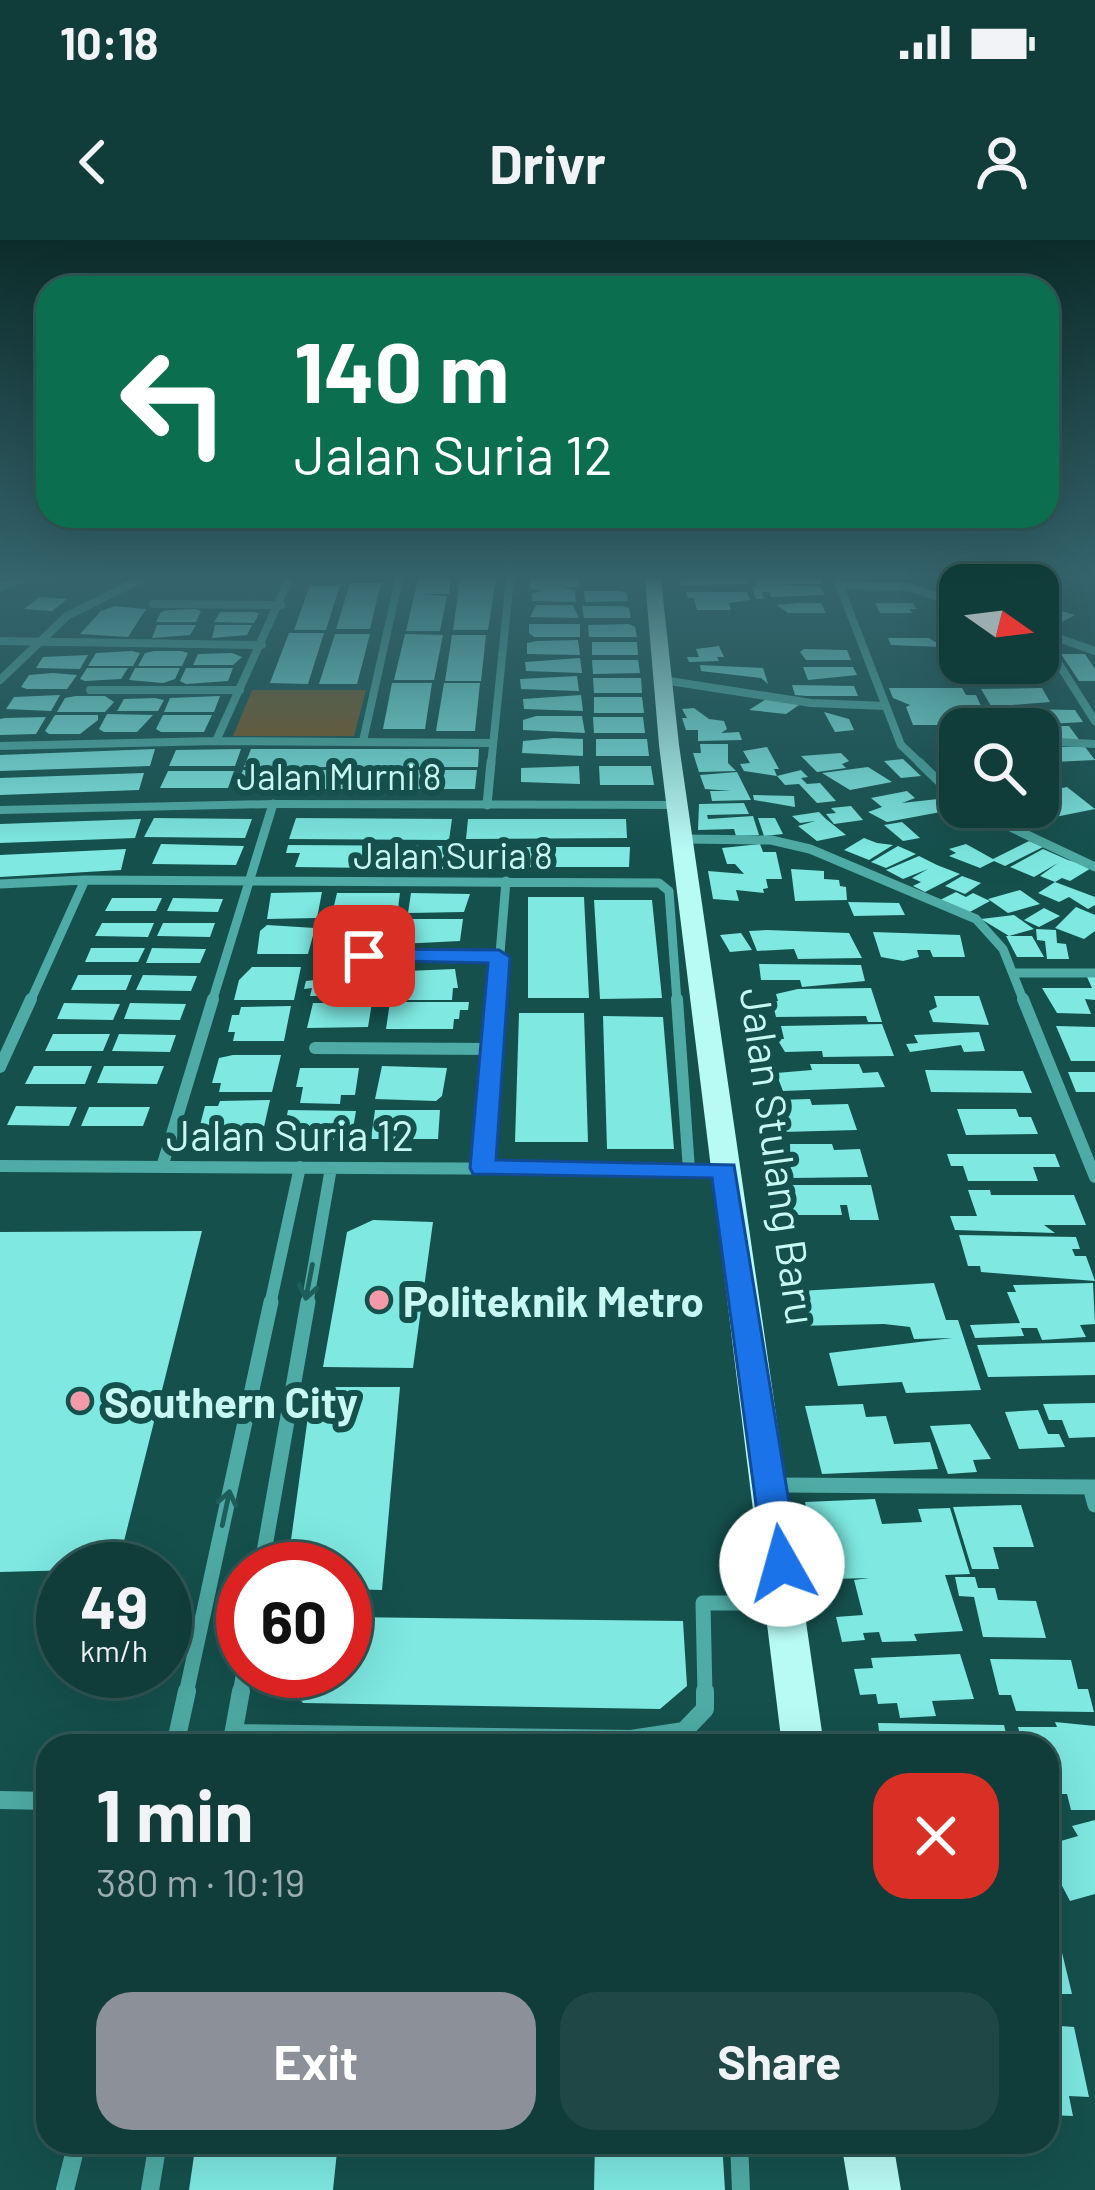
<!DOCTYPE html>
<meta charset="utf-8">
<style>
body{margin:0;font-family:Barlow,sans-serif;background:#1e4745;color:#f1f3f6;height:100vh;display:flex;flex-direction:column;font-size:45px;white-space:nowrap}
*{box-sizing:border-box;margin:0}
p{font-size:39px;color:#9cadaf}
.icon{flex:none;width:66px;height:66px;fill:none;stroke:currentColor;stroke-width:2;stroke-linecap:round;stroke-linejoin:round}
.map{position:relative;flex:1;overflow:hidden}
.side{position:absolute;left:36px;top:1494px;width:1023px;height:420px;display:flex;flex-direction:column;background:#103c3a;border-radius:36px;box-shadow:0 12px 48px #0002,0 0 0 3px #305654}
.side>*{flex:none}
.banner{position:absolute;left:36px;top:36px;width:1023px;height:252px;border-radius:36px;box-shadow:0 12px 48px #0002,0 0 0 3px #305654;background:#0b6e4f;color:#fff;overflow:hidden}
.needle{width:78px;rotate:104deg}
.controls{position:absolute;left:939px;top:324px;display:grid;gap:24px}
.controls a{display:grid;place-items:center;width:120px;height:120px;border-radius:24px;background:#103c3a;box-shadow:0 12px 48px #0002,0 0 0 3px #305654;font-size:60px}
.speed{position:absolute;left:36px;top:1302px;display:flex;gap:24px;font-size:60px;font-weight:700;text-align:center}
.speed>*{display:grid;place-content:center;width:156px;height:156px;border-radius:50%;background:#103c3a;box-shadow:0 12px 48px #0002,0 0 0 3px #305654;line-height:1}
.speed small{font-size:30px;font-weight:400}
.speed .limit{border:18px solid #d22;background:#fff;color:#111}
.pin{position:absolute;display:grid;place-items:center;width:102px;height:102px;color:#fff;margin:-51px;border-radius:24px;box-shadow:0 6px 18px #0006}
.me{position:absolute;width:132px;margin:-66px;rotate:353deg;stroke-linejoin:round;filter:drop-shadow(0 0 9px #0008)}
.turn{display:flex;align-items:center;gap:42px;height:252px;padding:0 60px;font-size:54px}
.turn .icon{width:156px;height:156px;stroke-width:2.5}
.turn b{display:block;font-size:84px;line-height:102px}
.round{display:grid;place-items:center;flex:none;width:126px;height:126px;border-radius:36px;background:#1e4745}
.overview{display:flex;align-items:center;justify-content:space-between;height:204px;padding:0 60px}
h1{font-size:72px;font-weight:700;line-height:90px}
.cta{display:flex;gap:24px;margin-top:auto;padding:24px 60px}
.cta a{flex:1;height:138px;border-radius:36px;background:#8c9099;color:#fff;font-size:48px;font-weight:700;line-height:138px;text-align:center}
.cta a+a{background:#1e4745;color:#f1f3f6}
.status{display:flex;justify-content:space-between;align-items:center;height:84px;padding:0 60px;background:#103c3a;direction:ltr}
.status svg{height:33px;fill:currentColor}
header{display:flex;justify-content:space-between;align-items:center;height:156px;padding:0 60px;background:#103c3a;font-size:54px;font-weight:700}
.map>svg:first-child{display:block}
</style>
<div class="status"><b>10:18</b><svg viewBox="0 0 49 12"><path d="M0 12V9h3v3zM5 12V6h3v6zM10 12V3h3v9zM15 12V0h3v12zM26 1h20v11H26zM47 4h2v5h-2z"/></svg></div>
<header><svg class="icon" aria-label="back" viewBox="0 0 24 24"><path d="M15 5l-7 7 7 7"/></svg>Drivr<svg class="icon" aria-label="person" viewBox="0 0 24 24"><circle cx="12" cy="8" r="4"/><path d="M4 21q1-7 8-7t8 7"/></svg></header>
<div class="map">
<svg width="1095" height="1950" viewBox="0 0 1095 1950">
<rect width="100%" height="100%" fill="#15504d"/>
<path fill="#81571f" d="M252,450H366L354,496H233Z"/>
<path fill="#7ee8e1" d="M418,339H451L449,354H421L447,356L440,391H406Z
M460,339H496L488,390H453Z
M531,339H579V347H563L575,351L576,362L532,361V353L542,351L529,348Z
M680,339H746L748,344L682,345Z
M753,339H821L823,344H775L819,347L825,355L771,357L769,352H762L764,359H756L752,347H758Z
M350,343H381L370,389H336Z
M310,345H340L326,390H294Z
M584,351H620L627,353L628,361L585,362Z
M686,352H747L750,360L729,363L731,370H697L694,358H688Z
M40,357L67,359L52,371L24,369Z
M798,363H821L826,373H788L777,365Z
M875,363H913L916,369H910L912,373H880Z
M536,365H573L579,378L530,377Z
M115,366L146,369L128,397L80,394L101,371Z
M582,366H622L629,368L631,378H584Z
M169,370L195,369L201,371L196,382H156L161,372Z
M1058,370L1075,375L1058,384L1038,380L1042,376L1038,374Z
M220,372H253L259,373L254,383L214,382Z
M529,384H580V397H534L529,393Z
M629,384L635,387L637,397H589L588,385Z
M157,385H196L190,395L152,398Z
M215,385H252L247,395L212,398Z
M289,393H324L308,444L270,443Z
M335,394H370L357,444H319Z
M405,394L443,395L434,440H394Z
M452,395H486L481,441H445Z
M888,398H929L943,407L891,405Z
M578,400L580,415L527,414V403L537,401Z
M592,402H637L638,415H592Z
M719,406L724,417H717L719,421L689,422L687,417H699L696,409Z
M804,409L847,410L851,420H806L800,412Z
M132,411L140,413L133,426H88L96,413Z
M154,411H181L188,413L182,426H138L145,413Z
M198,414L232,413L242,417L233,425H193Z
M1061,414H1085L1095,429V441H1079Z
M88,415L80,429L36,428L43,417Z
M580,418L582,433L526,431L525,422Z
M592,420H638L640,433L593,434Z
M700,425L763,428L768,444L761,438L701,431Z
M803,427H853L857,435L808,440Z
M87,428H128L121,439L85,441L80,439Z
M135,428H180L175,439L163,443L129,440Z
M186,428H233L228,441L186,444L180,441Z
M989,432L1030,433L1034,439L1012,444L994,441Z
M29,435L53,433L77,435L67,449H27L21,447Z
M577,436L579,451L521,449L520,439Z
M593,438H641L642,453H594Z
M392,443H432L425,489H383Z
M444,443H480L475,491H436Z
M792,445L854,446L858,456H806L795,455Z
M889,448H962L966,455H976L981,466H970L975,485H913L906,467L910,465L893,458Z
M1042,448L1050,462L1000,466H991L981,449Z
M60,455L51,471L6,469L14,457Z
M581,455L583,471L524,469L523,459Z
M76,456H105L114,462L105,472H57L65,458Z
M220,456L214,472H164L170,458Z
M594,457H642L644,473H594Z
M155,458L164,460L158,471H117L124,459Z
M768,458L794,463L799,465L786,474L749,470Z
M694,468L709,479L724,481L727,489L721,493L739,492L742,500L698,501V490H686L682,478H687L682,469Z
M1023,469L1075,470L1083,482L1032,485Z
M824,472L849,479L854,490L835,492Z
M107,474L153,475L137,492H104L99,489Z
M55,475H98V480L80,494H49L45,491Z
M163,475H212L204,492H161L156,489Z
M536,476H582L585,493L523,490V480Z
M46,477L36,494L0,495V479L5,478Z
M593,477H643L645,493H594Z
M1054,486H1069L1080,501H1049L1038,493V490L1057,489Z
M554,498L583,499V516L522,513L523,501Z
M596,499H647L649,516H596Z
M700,504H728V523L736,531L699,532L693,513H701Z
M767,507L779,529H774L777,536L744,531L740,524L750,523L743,511Z
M1048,507H1085L1095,520L1053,522L1043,510Z
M155,509L150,526L0,531V515Z
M241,509L235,526H169L176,510Z
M251,509H479L478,527H244Z
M841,513L849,521L842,524L846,528L817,532L801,516Z
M903,519L921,536L901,538L884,521Z
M579,526L580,544L521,542V528Z
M599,526H651L654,545H600Z
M868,527L892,542L850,550L822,533Z
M243,530H477L475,549H236Z
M801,530L808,537L801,538L807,544L820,543L836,561L817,563L799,544L785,545L777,536Z
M168,531H234L228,548H160Z
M737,532L751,560L712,561L710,551H731L705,549L700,535Z
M144,533L139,550L0,555V538Z
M1067,547L1095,569L1045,579L1020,567H1038V562H1048L1038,553Z
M907,551L915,558L902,563L938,559L946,565L940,566L946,571L887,582L868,572L882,567L871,558Z
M753,555L794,556L795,567L754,560Z
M744,563L749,574L707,575L708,579L753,576L759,595L736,596L734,589L698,590L699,564Z
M851,566L863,580L834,584L826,574L836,573L831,568Z
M819,572L826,579L846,595L817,601L798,586L815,581L800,583L792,576Z
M154,578L252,579L245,598L144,597Z
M296,578L452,579L449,600L289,599Z
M758,578H775L783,594L764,596Z
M141,579L135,598L0,603V584Z
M468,579H626L627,598L466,599Z
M902,582L920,598L903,601L884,585Z
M864,598L877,603L893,605L869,620L844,610Z
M1029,601L1043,607L1005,626L994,621L1004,616L980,628L949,616L956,613L949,609L966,604L993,619Z
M161,604L244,606L236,625L152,624Z
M760,604L763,612H776L782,639H766L768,648L763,649L764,653L736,650L739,661L713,659L708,631L744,634L735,624H727L722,608Z
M288,605L454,606L451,629L295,627L300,613H286Z
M898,606L916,614L886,628L871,622Z
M463,607H630L629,627H461Z
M126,609L121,630L0,637V615Z
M1043,609L1068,620L1093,627L1070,641L1062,638L1055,642L1040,636L1058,623L1034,637L1010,627Z
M919,616L937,625L960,634L925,652L913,646L921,642L912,638L928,629L903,639L886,630Z
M791,629L824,631V639L839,640L840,646L846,647L847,660L795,661Z
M962,636L981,643L965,654L945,646Z
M1055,642L1095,657V665L1088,669L1069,657L1059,662L1038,653Z
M1020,650L1040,664L1008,673L988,659Z
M322,652L317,678L267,679L271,653Z
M956,652L966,657L973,653L990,661L968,673L940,660Z
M337,653H400L397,676L332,674Z
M411,653L470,654L464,672L408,673Z
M528,657H584L589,758H528Z
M112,658H162L156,671H105Z
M173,658L223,659L218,672L167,671Z
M594,660H652L662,758L600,759Z
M848,662L899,663L905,675L854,676Z
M1076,667L1095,675V691L1084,699L1055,688Z
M1044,668L1060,676L1039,687L1024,680Z
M1014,675L1034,689L1009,696L981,679Z
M326,678H386L383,698L321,702Z
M404,679H463L460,701L399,704Z
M102,683H154L148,697L95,696Z
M163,683H215L210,697L157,696Z
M267,685L315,688L308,714H257L260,691Z
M1036,689L1056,690L1057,703L1066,704L1069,719H1047L1045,701L1037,700Z
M767,690L849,693L862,718L798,719L794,709L757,711L749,691Z
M873,692L960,695L965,717H933L930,710H917L919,717L903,721L881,717Z
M741,693L752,710L730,712L720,695Z
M1006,696H1032L1044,717H1017Z
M91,708H145L138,722H85Z
M152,708L206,709L200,723H146Z
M759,724L861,725L865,741L802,747L800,740H761Z
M252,727H301L294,760H234L239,740Z
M455,729L458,748H453L452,760H390L391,750H379L382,732Z
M317,732H375L370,756H310L312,748L304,749L306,741L315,740Z
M78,735H132L126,750H71Z
M143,735L197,736L191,751L136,750Z
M1087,737H1095V760L1085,759L1091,774L1057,773L1042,748H1092Z
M871,748L882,782H868L866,776L776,777L772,761H778L776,754L798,749Z
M934,756H979L989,785L933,782L929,771L937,767Z
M390,762H469L468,770H460L459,779H454L453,789H386Z
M64,763L120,764L113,780L57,779Z
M130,763L186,764L180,780L124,779Z
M313,763H372L368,787L307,788Z
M291,766L284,801H233L235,792H228L232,775H239L241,767Z
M519,773H584L588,902H515Z
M603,776L663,777L674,909H607Z
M882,784L894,816L823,817L822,811L785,812L777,799H784L781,786Z
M1056,786L1095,787V821H1071Z
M979,792L985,811L964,812L961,805L910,812L906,804L918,803L914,795Z
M53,794H110L103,811H45Z
M119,794L176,795L170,812L112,811Z
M233,815H281L272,852H219L221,843H212L219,818Z
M810,824H859L863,833L878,832L885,847L783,851L776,833L812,830Z
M34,826H92L85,844H25Z
M104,826H164L157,844L97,843Z
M382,826L447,828L442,856L436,861L375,859Z
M300,828H359L355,855H341L340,864L300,863L303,847H296Z
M925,830L1023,831L1032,853L931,852Z
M1068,832H1095V852H1076Z
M810,859L812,865L848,864L857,890L782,892L780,881H786L776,860Z
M270,860L262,896L207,897L209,889H199L205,866H218L220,861Z
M16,866L77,867L69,886L7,885Z
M89,867H150L143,886H81Z
M957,869H1016L1019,877H1031L1038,894L966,895Z
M288,870L356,871L351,900H282Z
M375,870H440L438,899H371Z
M790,904H832L834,910L860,909L868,937L791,938Z
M947,914H1055L1060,927H1033L1038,941H968L963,926H951Z
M789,945H871L879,980H850L847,965H840L842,975H794Z
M968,950H990L991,955H1074L1086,985H1044L1055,993L955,990L950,976H977Z
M373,980L433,982L413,1128L323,1127L347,992Z
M202,991L117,1329L0,1332V992Z
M959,995L1076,997L1080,1009H1072L1075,1016H1086L1095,1041L981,1032L980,1026H968Z
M934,1043L946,1080H958L981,1150L906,1153L902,1142L838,1146L829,1113L952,1098L914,1099L910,1087L884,1084L795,1086L791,1066H804L800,1051Z
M1093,1043L1095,1084L1080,1085L1086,1097L1042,1100L1037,1088H1021L1024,1096L975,1098L970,1085L1020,1083L1007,1052H1016L1013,1045Z
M1095,1102V1135L988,1137L977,1105Z
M312,1147H400L382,1350L345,1349V1329H287Z
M1095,1163V1197L1069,1198L1062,1180H1049L1043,1164Z
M863,1164L866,1177L886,1176L894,1204L930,1202L938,1229L822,1234L805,1166Z
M1038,1170L1048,1194H1059L1065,1207L1019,1209L1005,1172Z
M970,1184L991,1219L973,1220L977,1232L948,1234L930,1186Z
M875,1259L882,1284L922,1282L918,1269L950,1268L970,1334L945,1335L963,1391L914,1394L917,1401L882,1402L879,1392L863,1393L865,1400L842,1402L836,1377L863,1375L854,1340L869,1338L831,1339L825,1314H833L828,1294L812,1295L805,1262Z
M1021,1265L1034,1307H993L999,1329H972L953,1267Z
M955,1337H975L978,1348H995L998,1360L1036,1361L1046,1398L983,1397L974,1357L959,1356Z
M345,1377L683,1381L687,1446L660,1469L303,1463L284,1441L286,1431H345Z
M960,1414L974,1459L932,1461L936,1476L900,1478L897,1463L878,1464L876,1454L860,1455L854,1429L873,1428L871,1418Z
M990,1419L1071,1420L1078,1449H1088L1094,1472L1016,1471L1011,1455H999Z
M1055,1482L1095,1486V1570H1071L1067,1554H1047V1506H1023L1018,1487H1057Z
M878,1483L1004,1485L1009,1506H881Z
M1095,1580V1654L1070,1661L1047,1617V1605L1078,1596L1072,1586Z
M1047,1667H1051L1072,1754H1047Z
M1047,1785L1074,1787L1089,1857L1069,1856L1073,1876L1047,1875Z
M196,1902H338L333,1950H189Z
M595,1902H722L725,1950H594Z"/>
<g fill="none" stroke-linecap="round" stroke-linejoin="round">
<path stroke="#4faba5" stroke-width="8" d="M837,339L901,505L922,525
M839,345L908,347L960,364
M0,347L21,339
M153,364L281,365
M1038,391L1095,481
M1039,391L1095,411
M0,401L262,405
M0,440L67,376L141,339
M663,440L811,463L886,466
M90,450H240
M216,501L289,339
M363,501L399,339
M1038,501L1095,504
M0,506L216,501L492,503
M491,525L510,339"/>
<path stroke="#4faba5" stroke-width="9" d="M919,522L960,562
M487,565L491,522
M968,567L1095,627
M685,599L771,600L810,609L976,679L1003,709L1024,762
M0,644L85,640L659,643L669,651L677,762
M338,716L499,717
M1014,733H1095
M30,762L85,640
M212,762L273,564
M496,762L506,641"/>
<path stroke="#4faba5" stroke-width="12" d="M677,759L689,930
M1023,759L1095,937
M315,808L491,809
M0,827L31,759
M0,926L724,930
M162,927L213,759
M483,928L497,759
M270,1065L300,927
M307,1065L331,928"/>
<path stroke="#4faba5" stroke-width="15" d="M773,1245L1095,1247
M1090,1247L1095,1265
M261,1329L308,1062
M186,1454L271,1062
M240,1454L244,1431
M705,1454L703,1363H779"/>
<path stroke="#4faba5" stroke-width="18" d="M233,1493L631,1499L684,1491L705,1469V1451
M175,1506L187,1451
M231,1506L241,1451
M0,1560L48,1561
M739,1902L741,1950
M65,1950L77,1902
M150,1950L158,1902"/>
<path fill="#4faba5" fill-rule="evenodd" d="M273,560L678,561L685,565L678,569L273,568L0,574V566Z"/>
<path fill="#b8fbf5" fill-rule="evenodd" d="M645,339H661L679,505L824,1506H782L659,505Z
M841,1902H893L901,1950H849Z"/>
</g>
<defs><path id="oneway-shaft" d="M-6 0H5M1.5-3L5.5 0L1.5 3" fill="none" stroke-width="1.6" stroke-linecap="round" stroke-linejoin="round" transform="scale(3)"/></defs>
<g stroke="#1e5e5a">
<use href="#oneway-shaft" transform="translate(309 1042) rotate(101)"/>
<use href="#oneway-shaft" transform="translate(226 1268) rotate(-78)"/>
</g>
<linearGradient id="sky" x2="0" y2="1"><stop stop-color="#0c2c2a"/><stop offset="0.55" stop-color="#35646d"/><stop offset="1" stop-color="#35646d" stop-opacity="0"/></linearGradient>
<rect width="1095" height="612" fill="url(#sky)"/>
<path fill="#1a73e8" stroke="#114b97" stroke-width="3" d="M364,709L499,710L510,717L496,920L734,925L799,1324L794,1334L782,1338L770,1334L764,1324L712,938L473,934L470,928L488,723L357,720L354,716Z"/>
<g fill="#f39aa8" stroke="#15504d" stroke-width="4.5">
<circle cx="379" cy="1060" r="12"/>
<circle cx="80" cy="1161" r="12"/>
</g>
<g text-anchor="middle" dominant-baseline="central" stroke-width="12" stroke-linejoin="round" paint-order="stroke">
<g font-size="36" fill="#c8f8f4" stroke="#15504d">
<text x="339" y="535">Jalan Murni 8</text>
<text x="453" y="614">Jalan Suria 8</text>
</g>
<g font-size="42" fill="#c8f8f4" stroke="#15504d">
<text x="290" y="894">Jalan Suria 12</text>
<text transform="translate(780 916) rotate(82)">Jalan Stulang Baru</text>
</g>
<g font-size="42" font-weight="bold" fill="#c8f8f4" stroke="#15504d" text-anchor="start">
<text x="403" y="1060">Politeknik Metro</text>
<text x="104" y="1161">Southern City</text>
</g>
</g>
</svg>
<div class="controls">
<a><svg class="needle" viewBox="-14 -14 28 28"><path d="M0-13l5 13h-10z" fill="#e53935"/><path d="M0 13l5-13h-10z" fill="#9cadaf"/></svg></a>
<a><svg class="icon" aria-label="search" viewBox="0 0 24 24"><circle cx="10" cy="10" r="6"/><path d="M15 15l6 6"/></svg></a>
</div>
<div class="speed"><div>49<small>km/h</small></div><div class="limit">60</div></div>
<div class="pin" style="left:364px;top:716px;background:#d93025"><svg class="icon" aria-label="arrive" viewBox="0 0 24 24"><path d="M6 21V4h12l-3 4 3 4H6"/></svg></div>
<svg class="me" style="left:782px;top:1324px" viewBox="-20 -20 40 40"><circle r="19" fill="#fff"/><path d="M0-13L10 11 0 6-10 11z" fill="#1a73e8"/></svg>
<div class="banner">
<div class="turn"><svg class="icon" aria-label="left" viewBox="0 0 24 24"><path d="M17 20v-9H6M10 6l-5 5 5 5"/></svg><div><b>140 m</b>Jalan Suria 12</div></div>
</div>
<section class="side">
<div class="overview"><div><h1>1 min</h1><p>380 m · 10:19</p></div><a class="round" style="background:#d93025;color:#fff"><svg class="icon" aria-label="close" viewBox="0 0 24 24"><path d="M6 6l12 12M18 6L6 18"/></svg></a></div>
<div class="cta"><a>Exit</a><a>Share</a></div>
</section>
</div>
